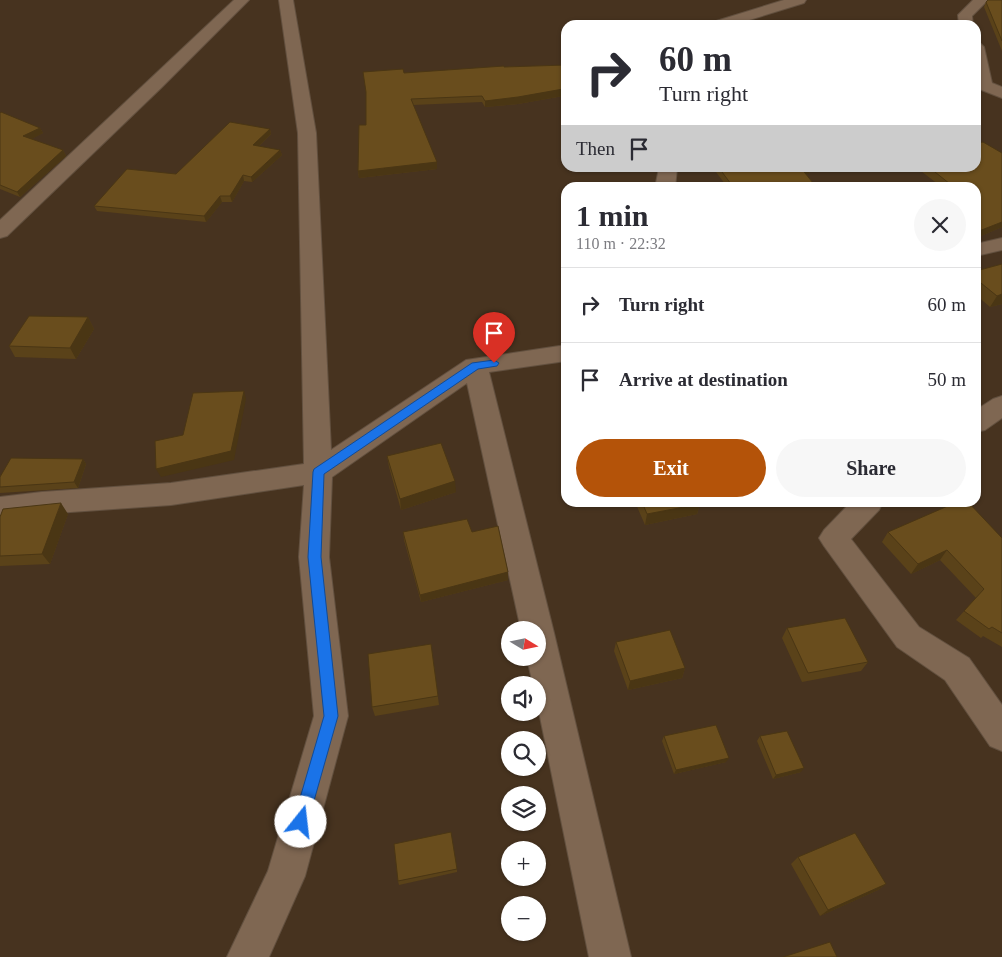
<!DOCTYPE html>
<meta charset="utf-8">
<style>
body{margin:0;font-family:Georgia,serif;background:#f7f7f7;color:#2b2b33;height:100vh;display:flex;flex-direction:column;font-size:19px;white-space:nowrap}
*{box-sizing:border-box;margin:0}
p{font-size:16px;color:#7c7c81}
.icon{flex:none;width:28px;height:28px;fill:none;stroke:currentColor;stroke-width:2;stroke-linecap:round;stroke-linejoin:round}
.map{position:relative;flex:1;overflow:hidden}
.drawer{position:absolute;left:561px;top:182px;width:420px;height:325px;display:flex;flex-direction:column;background:#fff;border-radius:15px;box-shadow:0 1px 4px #0004}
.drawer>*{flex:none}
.top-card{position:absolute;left:561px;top:20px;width:420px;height:152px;border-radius:15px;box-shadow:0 1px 4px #0004;background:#fff;color:#2b2b33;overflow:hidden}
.needle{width:32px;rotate:100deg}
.buttons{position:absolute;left:501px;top:621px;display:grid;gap:10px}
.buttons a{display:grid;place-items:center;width:45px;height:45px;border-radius:50%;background:#fff;box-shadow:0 1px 4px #0004;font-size:25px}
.pin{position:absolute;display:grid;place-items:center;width:42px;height:42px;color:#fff;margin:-51px -21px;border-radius:50% 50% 50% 0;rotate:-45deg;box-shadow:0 0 5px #0007}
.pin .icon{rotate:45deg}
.me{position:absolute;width:55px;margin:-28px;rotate:16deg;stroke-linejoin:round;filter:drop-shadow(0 0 4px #0008)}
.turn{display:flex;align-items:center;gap:18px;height:105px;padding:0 15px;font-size:22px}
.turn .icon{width:65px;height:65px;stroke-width:2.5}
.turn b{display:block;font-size:35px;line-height:42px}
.then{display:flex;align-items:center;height:48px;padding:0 15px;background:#0003;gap:10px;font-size:19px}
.round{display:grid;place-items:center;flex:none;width:52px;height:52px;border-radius:26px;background:#f7f7f7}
.head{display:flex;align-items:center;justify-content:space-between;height:85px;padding:0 15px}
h1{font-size:30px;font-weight:700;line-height:38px}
.primary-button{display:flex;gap:10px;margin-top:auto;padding:10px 15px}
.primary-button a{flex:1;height:58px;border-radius:30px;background:#b45309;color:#fff;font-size:20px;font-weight:700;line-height:58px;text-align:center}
.primary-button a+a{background:#f7f7f7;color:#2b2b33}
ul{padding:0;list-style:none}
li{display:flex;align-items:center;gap:15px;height:75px;padding:0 15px;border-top:1px solid #e1e1e2}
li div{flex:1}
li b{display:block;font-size:19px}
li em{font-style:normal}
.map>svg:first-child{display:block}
</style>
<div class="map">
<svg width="1002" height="957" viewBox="0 0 1002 957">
<rect width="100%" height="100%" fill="#47331f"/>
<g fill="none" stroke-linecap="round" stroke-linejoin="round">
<g stroke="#62503f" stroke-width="2">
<path id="minor" d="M234,0H249L161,88L7,236L0,238V220Z
M279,0H293L316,133L331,450L466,360L566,345V361L489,372L554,633L631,957H589L538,707V685H533L527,658H538V630H521L467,383L332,477L329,557L348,716L305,876L269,957H227L268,871L314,716L299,557L304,485L171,505L42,514L0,519V497L42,492L171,483L304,464L298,133Z
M784,0H806L804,3L733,25H711L713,22Z
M973,0H988L972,16L973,25H959L958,15Z
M976,42L981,44L984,47L992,83L1002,87V98L979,89L977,86Z
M659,168H677L675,188H655Z
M1002,238V250L976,256V244Z
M1002,396V418L985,430L976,432V410L993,399Z
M851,502H883L879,510L851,539L919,627L969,658L1002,705V751L990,746L945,680L897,647L824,546L819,538L824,530Z"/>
</g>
<use href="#minor" fill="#7f6752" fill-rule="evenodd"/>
</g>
<path fill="#5a4219" d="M1002,0V51L984,7L986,2Z
M566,65V100L563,96L518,104L485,107L482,102L413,105L437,169L359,178L358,171L366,125L404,73Z
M0,113L40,128L43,133L31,139L63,150L66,156L20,197L0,189Z
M270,129L271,134L259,146L280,150L282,155L252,182L244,181L232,202H222L206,222L97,211L94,206L176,174Z
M713,168H811L809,174H806L817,188H728Z
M917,168H976L1002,227L976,238V188H943Z
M1002,264V304L990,307L976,295V271Z
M88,317L94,329L76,359L15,357L9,346Z
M387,456L456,492L401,510L389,467Z
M83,459L86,464L78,488L0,493V477Z
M635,502H699L700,504L697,514L645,525Z
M68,514L50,564L0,566V517Z
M403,532H472L508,580L421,602L404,540Z
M888,532L1002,538V647L983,636L981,638L956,620L976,598L940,560L911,574L882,542Z
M787,628L868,662L861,671L802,682L782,638Z
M616,642L685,668L682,678L628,690L614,651Z
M431,644L439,705L375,716L372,707Z
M664,736L726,762L674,774L662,741Z
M760,736L801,772L773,779L757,741Z
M798,857L886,884L878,890L820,916L791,864Z
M457,869V872L399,885L398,881Z"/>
<path fill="#4a3614" d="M563,89V96L518,104L485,107V101Z
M40,128L43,133L26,142L23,136Z
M270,129L271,134L254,151L253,145Z
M63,150L66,156L20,197L17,192Z
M280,150L282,155L252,182L251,177Z
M437,162V169L359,178L358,171Z
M801,168H811L809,174L799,175Z
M243,175L244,181L232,202L230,196Z
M220,196L222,202L206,222L204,216Z
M1002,222V227L976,238L979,231Z
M1002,294V304L990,307L997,296Z
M88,317L94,329L76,359L70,348Z
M244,391L246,399L234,460L161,477L156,469Z
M83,459L86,464L78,488L74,482Z
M455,481L456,492L401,510L400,499Z
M61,503L68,514L50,564L42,554Z
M700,504L697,514L645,525L647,514Z
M947,550L940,560L911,574L918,564Z
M508,572V580L421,602L420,595Z
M685,668L682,678L628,690L630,681Z
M729,758L726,762L674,774L676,770Z
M804,768L801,772L773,779L776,775Z
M886,884L878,890L820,916L828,910Z"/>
<path fill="#694d1d" stroke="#4a3614" d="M988,0H1002V41L986,2Z
M566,65V93L563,89L518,97L485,101L482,96L411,99L437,162L358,171L359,125H366V92L363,72L403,69L404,73L504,66V67Z
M1,112L40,128L23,136L63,150L17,192L0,185V113Z
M230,122L270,129L253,145L280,150L251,177L243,175L230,196H220L204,216L94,206L127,169L176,174Z
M983,142L1002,153V222L979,231L976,230V188H955L930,168H976V143Z
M719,168H806H801L817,188H734Z
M1002,264V294L997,296L976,279V271Z
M29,316L88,317L70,348L9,346Z
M244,391L231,451L156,469L155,441L183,435L193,393Z
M441,443L455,481L400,499L387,456Z
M11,458L83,459L74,482L0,487V477Z
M642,502H699L700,504L647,514Z
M957,502H968L1002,538V633L992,627L989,629L964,611L984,589L947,550L918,564L888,532Z
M61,503L42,554L0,556V517L3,509Z
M467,519L472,532L498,526L508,572L420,595L403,532Z
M845,618L868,662L808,673L787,628Z
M670,630L685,668L630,681L616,642Z
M431,644L438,696L372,707L368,654Z
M716,725L729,758L676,770L664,736Z
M787,731L804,768L776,775L760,736Z
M451,832L457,869L398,881L394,844Z
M855,833L886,884L828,910L798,857Z
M830,942L837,957H783Z"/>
<path fill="#1a73e8" stroke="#114b97" d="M494,360L499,363L497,366L478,369L324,474L321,557L338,716L308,822L306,828L301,830L295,828L293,822L324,716L308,557L313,472L314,469L472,363Z"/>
</svg>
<div class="buttons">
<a><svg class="needle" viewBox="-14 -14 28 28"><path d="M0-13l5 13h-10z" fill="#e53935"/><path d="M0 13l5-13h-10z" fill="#7c7c81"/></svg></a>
<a><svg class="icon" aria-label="sound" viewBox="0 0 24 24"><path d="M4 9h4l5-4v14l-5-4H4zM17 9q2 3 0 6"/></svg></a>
<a><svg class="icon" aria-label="search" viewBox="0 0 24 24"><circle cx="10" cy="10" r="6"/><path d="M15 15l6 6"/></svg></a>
<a><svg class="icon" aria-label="layers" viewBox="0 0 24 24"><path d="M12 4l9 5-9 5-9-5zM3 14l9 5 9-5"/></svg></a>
<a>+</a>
<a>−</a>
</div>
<div class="pin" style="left:494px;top:363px;background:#d93025"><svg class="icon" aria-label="arrive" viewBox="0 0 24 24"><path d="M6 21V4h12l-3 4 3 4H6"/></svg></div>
<svg class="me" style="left:301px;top:822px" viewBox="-20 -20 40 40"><circle r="19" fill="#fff"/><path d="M0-13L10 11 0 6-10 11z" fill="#1a73e8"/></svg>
<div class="top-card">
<div class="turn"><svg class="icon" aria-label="right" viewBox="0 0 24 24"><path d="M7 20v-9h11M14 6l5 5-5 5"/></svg><div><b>60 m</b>Turn right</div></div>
<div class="then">Then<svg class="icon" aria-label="arrive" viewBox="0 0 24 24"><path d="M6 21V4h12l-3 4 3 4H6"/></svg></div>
</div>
<section class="drawer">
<div class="head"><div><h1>1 min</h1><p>110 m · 22:32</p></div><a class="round"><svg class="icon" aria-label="close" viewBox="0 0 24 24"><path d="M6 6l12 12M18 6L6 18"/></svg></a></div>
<ul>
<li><svg class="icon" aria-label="right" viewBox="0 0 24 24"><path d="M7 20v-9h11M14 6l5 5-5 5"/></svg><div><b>Turn right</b></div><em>60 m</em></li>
<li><svg class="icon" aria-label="arrive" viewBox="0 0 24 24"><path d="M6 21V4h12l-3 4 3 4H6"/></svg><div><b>Arrive at destination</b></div><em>50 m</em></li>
</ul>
<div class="primary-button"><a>Exit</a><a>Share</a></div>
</section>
</div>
